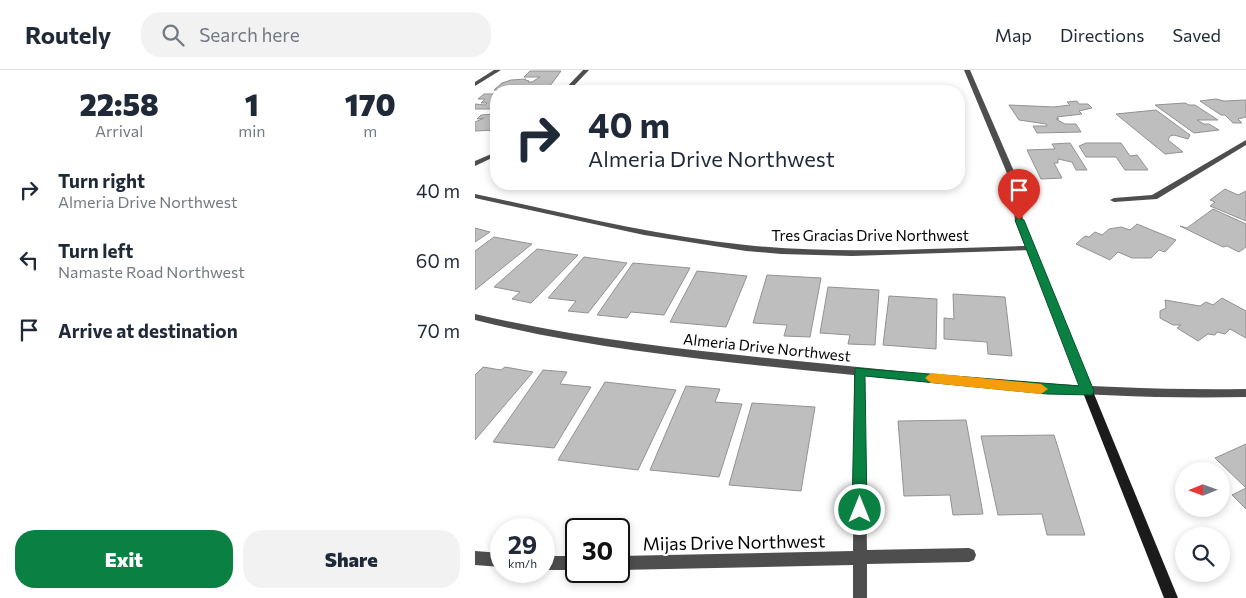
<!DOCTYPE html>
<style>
body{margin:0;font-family:Commissioner,sans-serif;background:#f2f2f3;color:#1f2937;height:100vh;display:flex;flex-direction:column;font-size:19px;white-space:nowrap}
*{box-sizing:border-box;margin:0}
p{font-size:16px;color:#747a83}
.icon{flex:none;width:28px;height:28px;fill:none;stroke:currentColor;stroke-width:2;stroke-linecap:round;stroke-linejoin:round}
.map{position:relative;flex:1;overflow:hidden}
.panel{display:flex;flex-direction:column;background:#fff;width:475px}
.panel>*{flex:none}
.guide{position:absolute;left:15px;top:15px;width:475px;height:105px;border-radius:20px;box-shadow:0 2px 8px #0003;background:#fff;color:#1f2937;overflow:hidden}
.needle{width:32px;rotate:269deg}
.buttons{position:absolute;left:700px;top:392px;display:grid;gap:10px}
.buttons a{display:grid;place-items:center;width:55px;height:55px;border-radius:50%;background:#fff;box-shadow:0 2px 8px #0003;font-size:25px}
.speed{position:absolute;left:15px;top:448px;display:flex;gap:10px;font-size:25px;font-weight:700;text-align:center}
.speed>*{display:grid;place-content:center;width:65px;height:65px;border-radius:50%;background:#fff;box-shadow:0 2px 8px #0003;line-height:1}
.speed small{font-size:12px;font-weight:400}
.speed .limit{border:2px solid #111;border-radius:8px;background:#fff;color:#111}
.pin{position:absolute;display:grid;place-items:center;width:42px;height:42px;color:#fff;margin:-51px -21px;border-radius:50% 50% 50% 0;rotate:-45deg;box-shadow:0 0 5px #0007}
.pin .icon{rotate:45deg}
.me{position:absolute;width:55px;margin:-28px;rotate:0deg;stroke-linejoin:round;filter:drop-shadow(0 0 4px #0008)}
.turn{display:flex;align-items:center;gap:18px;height:105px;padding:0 15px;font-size:22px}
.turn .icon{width:65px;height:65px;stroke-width:2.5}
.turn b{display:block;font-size:35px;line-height:42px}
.eta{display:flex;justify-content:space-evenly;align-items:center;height:85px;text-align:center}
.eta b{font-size:30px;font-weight:800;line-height:35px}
.cta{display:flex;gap:10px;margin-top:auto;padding:10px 15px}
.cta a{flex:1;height:58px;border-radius:20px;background:#0b8043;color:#fff;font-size:20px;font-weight:800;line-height:58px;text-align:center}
.cta a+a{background:#f2f2f3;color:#1f2937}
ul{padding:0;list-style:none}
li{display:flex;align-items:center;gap:15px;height:70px;padding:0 15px}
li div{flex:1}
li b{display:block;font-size:19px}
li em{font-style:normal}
header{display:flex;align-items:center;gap:30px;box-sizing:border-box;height:70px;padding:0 25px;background:#fff;border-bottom:1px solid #e0e1e3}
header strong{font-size:24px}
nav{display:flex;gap:28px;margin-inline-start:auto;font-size:18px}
.search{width:350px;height:45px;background:#f2f2f3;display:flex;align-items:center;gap:12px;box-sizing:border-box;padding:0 18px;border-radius:20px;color:#747a83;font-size:19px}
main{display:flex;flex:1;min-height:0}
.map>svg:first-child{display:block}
</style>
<header>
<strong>Routely</strong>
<div class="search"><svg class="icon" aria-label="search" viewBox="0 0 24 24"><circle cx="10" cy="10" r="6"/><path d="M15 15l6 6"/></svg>Search here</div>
<nav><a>Map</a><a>Directions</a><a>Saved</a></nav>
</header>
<main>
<section class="panel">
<div class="eta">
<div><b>22:58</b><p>Arrival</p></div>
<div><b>1</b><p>min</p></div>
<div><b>170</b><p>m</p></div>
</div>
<ul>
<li><svg class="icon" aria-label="right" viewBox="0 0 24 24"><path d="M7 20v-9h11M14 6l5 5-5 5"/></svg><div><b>Turn right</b><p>Almeria Drive Northwest</p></div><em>40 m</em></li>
<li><svg class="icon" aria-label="left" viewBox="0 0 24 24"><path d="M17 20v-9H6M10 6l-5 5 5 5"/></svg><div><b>Turn left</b><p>Namaste Road Northwest</p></div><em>60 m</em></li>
<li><svg class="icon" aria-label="arrive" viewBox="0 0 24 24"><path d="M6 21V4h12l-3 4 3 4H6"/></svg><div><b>Arrive at destination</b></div><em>70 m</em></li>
</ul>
<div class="cta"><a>Exit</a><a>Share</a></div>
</section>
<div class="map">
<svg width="771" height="528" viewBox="0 0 771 528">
<rect width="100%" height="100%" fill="#fff"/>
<path fill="#bebebe" stroke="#929292" d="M55,1H86L75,16L55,17L52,20H19L27,13L36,10L51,9L50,10L54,11L53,12H57L65,7H49Z
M9,24H21V39H0V34L10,35L12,33H6L10,29H3Z
M741,29L749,31L771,30V47L763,49L767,53H758L750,45H746L725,31Z
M602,31L604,34H613L617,38L604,41L607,44L582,47L584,49H581L590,54H601L606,62L562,63L558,56H572L571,54L544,50L534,35L579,37L595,35L592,32Z
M710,33L714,35H720L743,50H722L729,54H734L744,60L719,63L680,35Z
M681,40L715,65L713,69L699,65L695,66L693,70L708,82L690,84L641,44Z
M21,44V60L0,61V52L9,48L2,49L6,45Z
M595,73L612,100H601L597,92L583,89V93H579L587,108L566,109L552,80L580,79L577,74Z
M611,73H646L655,86L662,85L673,100H650L641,87H611L604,76Z
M750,119L763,125L771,121V151L735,136L740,132L735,130Z
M738,139L771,154V177L764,182L752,176L748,177L705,156L712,158Z
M662,154L701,170L690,182L684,180L676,188H657L643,182L635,190L601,174L610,166L614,167L620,162L627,165L634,159L646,157L655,160Z
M0,158L15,162L0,172Z
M19,167L57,174L0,220V181Z
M62,179L103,185L56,233L37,229L45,222L19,217Z
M109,187L152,193L113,243L93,241L101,231L73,228Z
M158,193L215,198L189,245L156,242L152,248L122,245Z
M222,201L272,206L251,257L195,252Z
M292,205L346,208L335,267L309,266L312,255L278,253Z
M353,217L404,220L400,275L373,274L375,265L345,263Z
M478,224L530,227L537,286L513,284L512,272L469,269V248L479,249Z
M414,226L462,229L461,279L408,275Z
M747,228L771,241V268L755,259L750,264L742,262L740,265L733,264L723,271L702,258L706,255H698L685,248V241L691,238L690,230L725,236L731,232L738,235Z
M8,297L26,300L30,297L58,302L0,370V305Z
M68,300L92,302L85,314L116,317L79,378L18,372Z
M130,312L201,320L163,400L83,390Z
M211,316L245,319L240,332L267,334L244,407L175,400Z
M277,333L340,337L326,421L254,415Z
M491,350L508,444L478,445L475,425L429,426L423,351Z
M579,365L610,465H572L567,444L523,445L506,366Z
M771,374V439L757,425L771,418L740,388Z"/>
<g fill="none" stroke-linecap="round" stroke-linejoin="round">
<path fill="#4e4e4e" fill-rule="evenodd" d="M19,0H26L0,16V12Z
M108,0H114L94,21H88Z
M489,0H495L544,113L548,151L559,178L558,180L377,186L306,184L271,181L169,165L0,128V124C90,143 179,166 271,175C363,185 457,178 550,176L540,151L536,113Z
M771,70V75L682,129L639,132L635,130L639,128L677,125Z
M21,82V86L0,96V91Z
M0,244C119,272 241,283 363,295C498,309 634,321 771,319V327C643,330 517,319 389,306L392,480L494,478L499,480L501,485L499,490L494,492L392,494V528H378V495L144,500V486L378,481L379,305C251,292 124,281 0,250Z
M0,481L26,483V497L0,495Z
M69,486H101V500H69Z"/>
<path fill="#1b1b1b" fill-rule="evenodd" d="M555,175L559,178L703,528H689L551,178Z"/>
</g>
<path fill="#0b8043" stroke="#07532c" d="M544,148L549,150L619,321L617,325L572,324L390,306L392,440L390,445L385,447L379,445L377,440L380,298L604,316L540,150Z"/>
<path fill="#f59e0b" d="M456,303L566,314L573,319L566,324L456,313L450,308Z"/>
<g text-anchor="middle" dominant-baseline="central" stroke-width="4.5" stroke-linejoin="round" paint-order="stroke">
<g font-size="15" fill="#000" stroke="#fff">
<text x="395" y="165">Tres Gracias Drive Northwest</text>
<text transform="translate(292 277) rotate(6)">Almeria Drive Northwest</text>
</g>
<g font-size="18" fill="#000" stroke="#fff">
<text transform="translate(259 472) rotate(-1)">Mijas Drive Northwest</text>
</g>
</g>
</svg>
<div class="buttons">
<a><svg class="needle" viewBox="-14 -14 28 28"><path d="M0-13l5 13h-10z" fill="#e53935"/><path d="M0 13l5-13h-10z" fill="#747a83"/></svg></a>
<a><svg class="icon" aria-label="search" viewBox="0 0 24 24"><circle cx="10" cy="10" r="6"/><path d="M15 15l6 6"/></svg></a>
</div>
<div class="speed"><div>29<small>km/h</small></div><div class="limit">30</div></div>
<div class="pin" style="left:544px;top:150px;background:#d93025"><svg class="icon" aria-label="arrive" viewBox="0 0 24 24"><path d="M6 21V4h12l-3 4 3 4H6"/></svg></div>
<svg class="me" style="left:385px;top:440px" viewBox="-20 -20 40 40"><circle r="17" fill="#0b8043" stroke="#fff" stroke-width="3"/><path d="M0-11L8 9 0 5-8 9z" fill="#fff"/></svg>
<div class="guide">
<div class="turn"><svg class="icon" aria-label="right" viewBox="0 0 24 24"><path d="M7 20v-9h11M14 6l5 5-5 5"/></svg><div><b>40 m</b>Almeria Drive Northwest</div></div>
</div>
</div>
</main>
